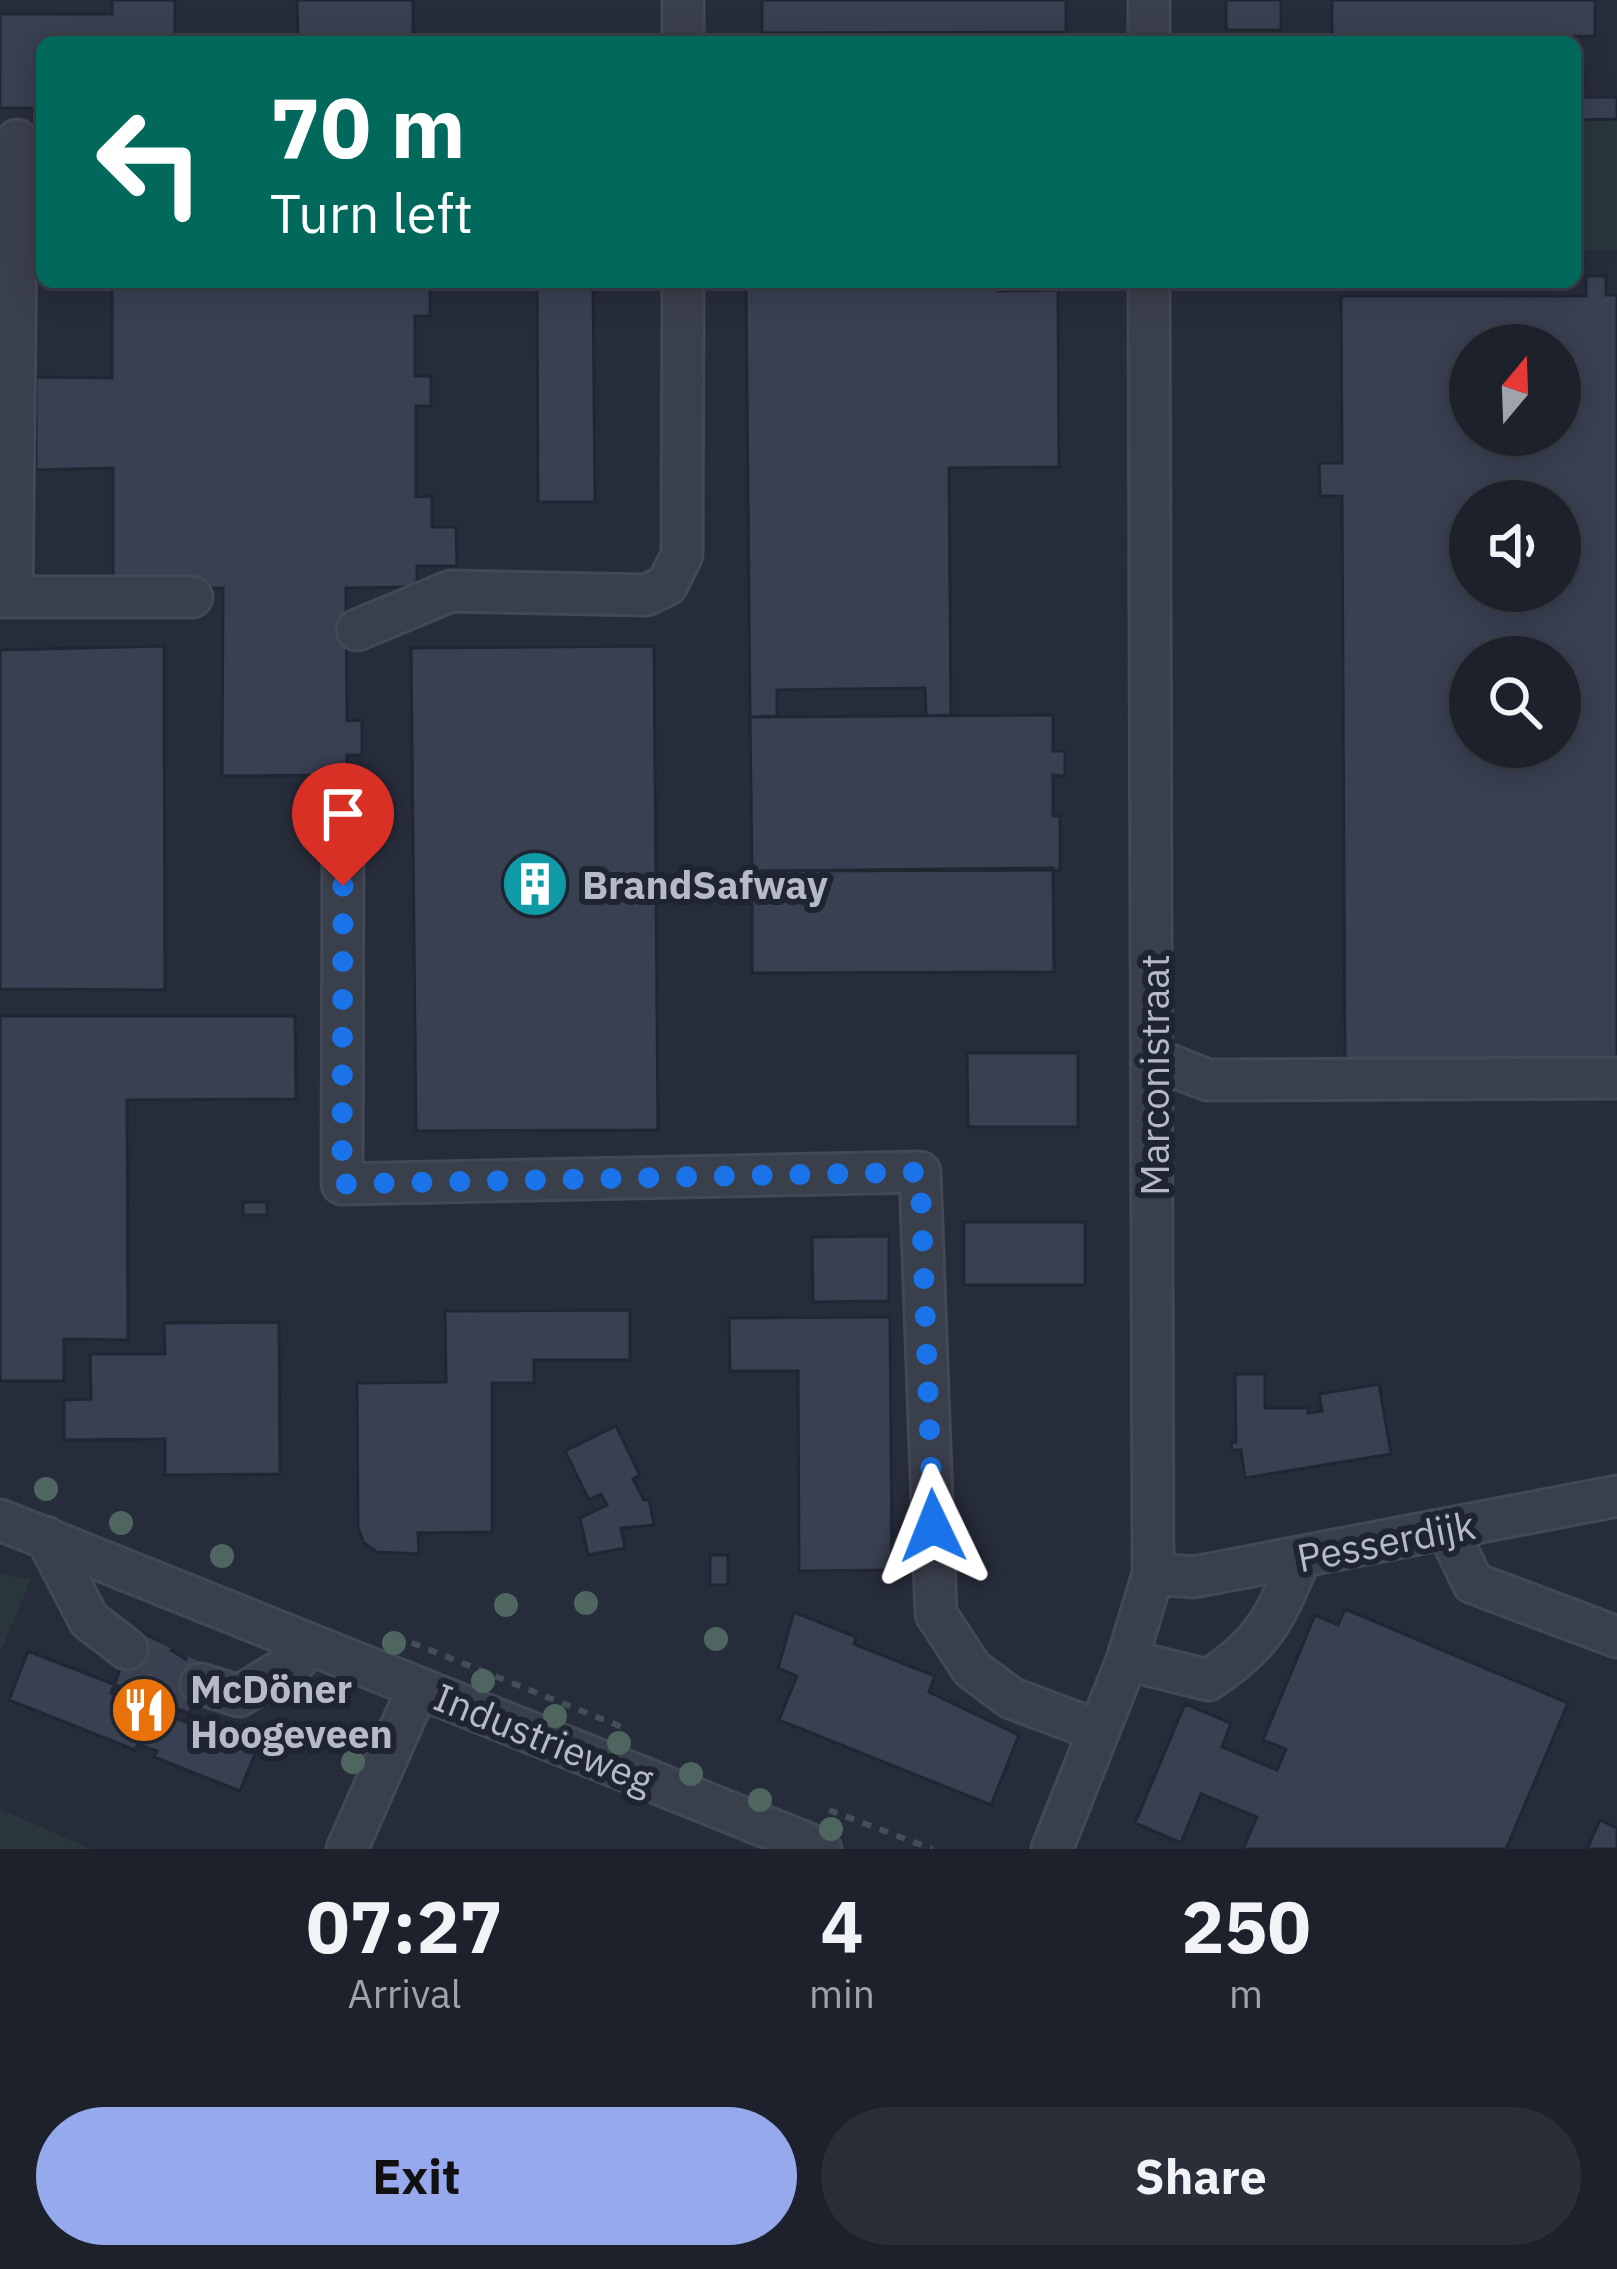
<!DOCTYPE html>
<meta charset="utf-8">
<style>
body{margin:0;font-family:"IBM Plex Sans",sans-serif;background:#2a2e38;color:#f1f3f6;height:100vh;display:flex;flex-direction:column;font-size:45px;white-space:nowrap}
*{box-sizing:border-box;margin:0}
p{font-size:39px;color:#a0a3a9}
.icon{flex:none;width:66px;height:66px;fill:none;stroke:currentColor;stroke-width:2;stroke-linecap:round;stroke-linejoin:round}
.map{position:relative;height:1849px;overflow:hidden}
.details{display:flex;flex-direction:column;background:#1d212c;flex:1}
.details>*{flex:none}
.banner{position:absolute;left:36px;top:36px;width:1545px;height:252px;border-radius:18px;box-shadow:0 6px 30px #0003,0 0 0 3px #3b3e48;background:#00695c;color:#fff;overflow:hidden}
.needle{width:78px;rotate:19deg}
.fabs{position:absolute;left:1449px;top:324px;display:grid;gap:24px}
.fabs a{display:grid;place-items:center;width:132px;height:132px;border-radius:50%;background:#1d212c;box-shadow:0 6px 30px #0003,0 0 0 3px #3b3e48;font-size:60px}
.pin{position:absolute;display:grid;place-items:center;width:102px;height:102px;color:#fff;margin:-123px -51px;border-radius:50% 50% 50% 0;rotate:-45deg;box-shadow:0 0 12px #0007}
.pin .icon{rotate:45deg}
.me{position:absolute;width:132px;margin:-66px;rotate:358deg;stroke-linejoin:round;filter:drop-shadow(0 0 9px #0008)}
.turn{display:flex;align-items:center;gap:42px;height:252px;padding:0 36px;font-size:54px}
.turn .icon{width:156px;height:156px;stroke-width:2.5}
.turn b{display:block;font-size:84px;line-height:102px}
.eta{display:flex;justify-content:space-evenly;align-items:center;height:204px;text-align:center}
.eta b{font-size:72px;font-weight:700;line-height:84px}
.button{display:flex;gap:24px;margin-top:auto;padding:24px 36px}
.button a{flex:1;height:138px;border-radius:72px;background:#96a9ed;color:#111;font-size:48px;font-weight:700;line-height:138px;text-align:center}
.button a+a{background:#2a2e38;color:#f1f3f6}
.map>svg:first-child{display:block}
</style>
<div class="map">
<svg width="1617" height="1849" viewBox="0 0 1617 1849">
<rect width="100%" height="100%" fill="#272c3b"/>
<path fill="#29373d" d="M1575,103L1617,104V250H1575Z
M0,1574L31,1579L0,1653Z
M0,1809L91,1849H0Z"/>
<path fill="#394052" stroke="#212633" stroke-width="3" fill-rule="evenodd" d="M112,0H175V42H42V108H0V14H112Z
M297,0H413V42H298Z
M762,0H1066V32L762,33Z
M1226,0H1281V30H1226Z
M1332,0H1595V36L1332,37Z
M1575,97H1617V119L1575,120Z
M1586,276H1606V295H1617V1060L1345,1061L1342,496H1320L1319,463H1342L1341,296H1586ZM1470,345H1560V435H1470ZM1470,501H1560V591H1470ZM1470,657H1560V747H1470Z
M112,282L430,286V316H415V376H431V406H416V497L432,496V527H456L457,566H417V587L346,588L347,721L362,720V755H347V775L222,776L223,588L113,589V468L36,470V377L112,378Z
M537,282H593L595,502H538Z
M746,282H998V291L1058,290L1059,467L949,468L951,715L926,716L925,688L777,690V716L750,717Z
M164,646L165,990L0,989V650Z
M654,646L658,1130L416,1131L411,648Z
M1053,715V751H1065V776L1053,775V816H1060V870L752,871L750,717Z
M1053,868L1054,972L752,973V871Z
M0,1016H295L296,1099L127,1100L128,1340L64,1339V1381H0Z
M967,1053H1078V1127H968Z
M243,1202H267V1215H243Z
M964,1222H1085V1285H964Z
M889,1236V1301L813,1302L812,1237Z
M630,1310V1360H534V1383H492V1532L418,1533L419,1554L377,1552L364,1543L358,1528L357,1383L446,1382L445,1311Z
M890,1317L892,1570L799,1571L798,1371H730L729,1318Z
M279,1322L280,1474L165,1475V1439L64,1440V1400L91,1399L90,1354H165L164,1323Z
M1235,1374H1265V1408H1308V1413L1322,1411L1319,1394L1379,1384L1391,1454L1245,1478L1241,1450H1232L1231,1443L1236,1442Z
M616,1426L640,1475L633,1479L644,1500L649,1499L654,1525L621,1528L625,1548L588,1555L580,1518L607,1505L601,1494L589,1500L565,1451Z
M710,1555H728V1585H710Z
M1345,1609L1568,1703L1506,1849H1243L1257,1817L1201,1794L1181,1843L1135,1823L1185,1704L1231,1723L1222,1747L1277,1770L1286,1749L1263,1740L1315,1615L1338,1625Z
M794,1612L856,1637L854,1644L935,1676L929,1692L1019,1735L991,1805L779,1720L797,1676L778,1668Z
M136,1628L206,1672L186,1722L111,1693Z
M28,1651L260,1741L240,1791L154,1757L157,1751L138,1744L135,1750L9,1700Z
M1600,1820L1617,1828V1849H1587Z"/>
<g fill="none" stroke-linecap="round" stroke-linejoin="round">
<path stroke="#3c4150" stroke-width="39" stroke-dasharray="39 20" stroke-linecap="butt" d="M127,1649L201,1684"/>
<g stroke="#434855" stroke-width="45">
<path id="minor" d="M683,42V0
M1149,42V0
M0,597H192
M12,597L17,140
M357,630L451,591L646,595L667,585L682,555L683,282
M343,843L342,1184L920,1172L936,1614L972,1669L1011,1698L1099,1731
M1154,1059L1208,1080L1617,1078
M0,1520L821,1849
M1447,1529L1473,1583L1617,1637
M46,1537L89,1620L127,1649
M1153,1574L1194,1577L1617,1496
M1127,1660L1208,1680C1264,1644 1275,1618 1300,1558
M201,1684L239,1696L295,1662L310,1644
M347,1849L418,1688
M1052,1849L1127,1660L1153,1574L1149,282"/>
</g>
<path stroke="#425055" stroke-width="6" stroke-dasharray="9 9" stroke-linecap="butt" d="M395,1636L622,1727
M829,1810L932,1849"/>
<use href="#minor" stroke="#3a3f4c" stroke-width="39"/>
</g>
<g fill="#4f6660">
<circle cx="46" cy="1489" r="12"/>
<circle cx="121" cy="1523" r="12"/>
<circle cx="222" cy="1556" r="12"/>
<circle cx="586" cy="1603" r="12"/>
<circle cx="506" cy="1605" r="12"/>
<circle cx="716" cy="1639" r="12"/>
<circle cx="394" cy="1643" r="12"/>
<circle cx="483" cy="1681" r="12"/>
<circle cx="555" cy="1716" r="12"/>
<circle cx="619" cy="1743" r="12"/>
<circle cx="353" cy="1762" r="12"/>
<circle cx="691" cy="1774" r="12"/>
<circle cx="760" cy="1800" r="12"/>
<circle cx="831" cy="1829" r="12"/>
</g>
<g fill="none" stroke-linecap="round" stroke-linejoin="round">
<path stroke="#1a73e8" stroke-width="21" stroke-dasharray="0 37.8" d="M343,886L342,1184L920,1172L933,1526"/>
</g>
<defs>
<g id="building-disc" transform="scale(3.45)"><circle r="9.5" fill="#0f9aa8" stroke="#1f2431"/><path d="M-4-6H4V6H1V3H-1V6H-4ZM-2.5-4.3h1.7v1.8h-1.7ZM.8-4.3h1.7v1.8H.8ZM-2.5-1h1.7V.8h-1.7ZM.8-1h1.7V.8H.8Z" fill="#fff"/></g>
<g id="restaurant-disc" transform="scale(3.45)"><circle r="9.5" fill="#e8710a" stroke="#1f2431"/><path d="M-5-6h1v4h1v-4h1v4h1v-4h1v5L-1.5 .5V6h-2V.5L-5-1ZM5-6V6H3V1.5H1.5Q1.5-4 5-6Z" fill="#fff"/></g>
</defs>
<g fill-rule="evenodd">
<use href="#building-disc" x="535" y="884"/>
<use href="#restaurant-disc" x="144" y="1710"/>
</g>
<g text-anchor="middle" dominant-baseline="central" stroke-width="12" stroke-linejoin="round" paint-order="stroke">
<g font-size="39" font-weight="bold" fill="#b6bac7" stroke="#1f2431" text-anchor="start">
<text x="582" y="884">BrandSafway</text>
<text x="190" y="1688">McDöner<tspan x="190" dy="45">Hoogeveen</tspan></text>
</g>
<g font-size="39" fill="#b6bac7" stroke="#1f2431">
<text transform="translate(1154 1075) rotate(-90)">Marconistraat</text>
<text transform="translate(1386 1541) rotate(-11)">Pesserdijk</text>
<text transform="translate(544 1738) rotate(22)">Industrieweg</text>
</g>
</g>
</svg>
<div class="fabs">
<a><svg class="needle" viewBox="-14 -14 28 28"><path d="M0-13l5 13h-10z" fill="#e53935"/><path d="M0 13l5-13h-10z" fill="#a0a3a9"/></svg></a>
<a><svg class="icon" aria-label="sound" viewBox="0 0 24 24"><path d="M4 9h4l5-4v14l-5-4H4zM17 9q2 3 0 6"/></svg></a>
<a><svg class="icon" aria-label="search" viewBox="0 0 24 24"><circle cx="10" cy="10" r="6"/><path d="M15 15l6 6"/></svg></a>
</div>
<div class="pin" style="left:343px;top:886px;background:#d93025"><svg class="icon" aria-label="arrive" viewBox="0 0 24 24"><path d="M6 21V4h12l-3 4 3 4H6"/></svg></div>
<svg class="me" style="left:933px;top:1526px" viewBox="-20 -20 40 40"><path d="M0-17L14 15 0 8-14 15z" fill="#1a73e8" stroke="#fff" stroke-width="4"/></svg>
<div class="banner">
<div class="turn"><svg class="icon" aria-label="left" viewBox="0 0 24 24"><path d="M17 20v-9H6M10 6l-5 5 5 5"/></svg><div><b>70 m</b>Turn left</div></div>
</div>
</div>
<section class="details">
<div class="eta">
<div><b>07:27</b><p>Arrival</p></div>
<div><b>4</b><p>min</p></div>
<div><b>250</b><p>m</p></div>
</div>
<div class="button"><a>Exit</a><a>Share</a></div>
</section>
